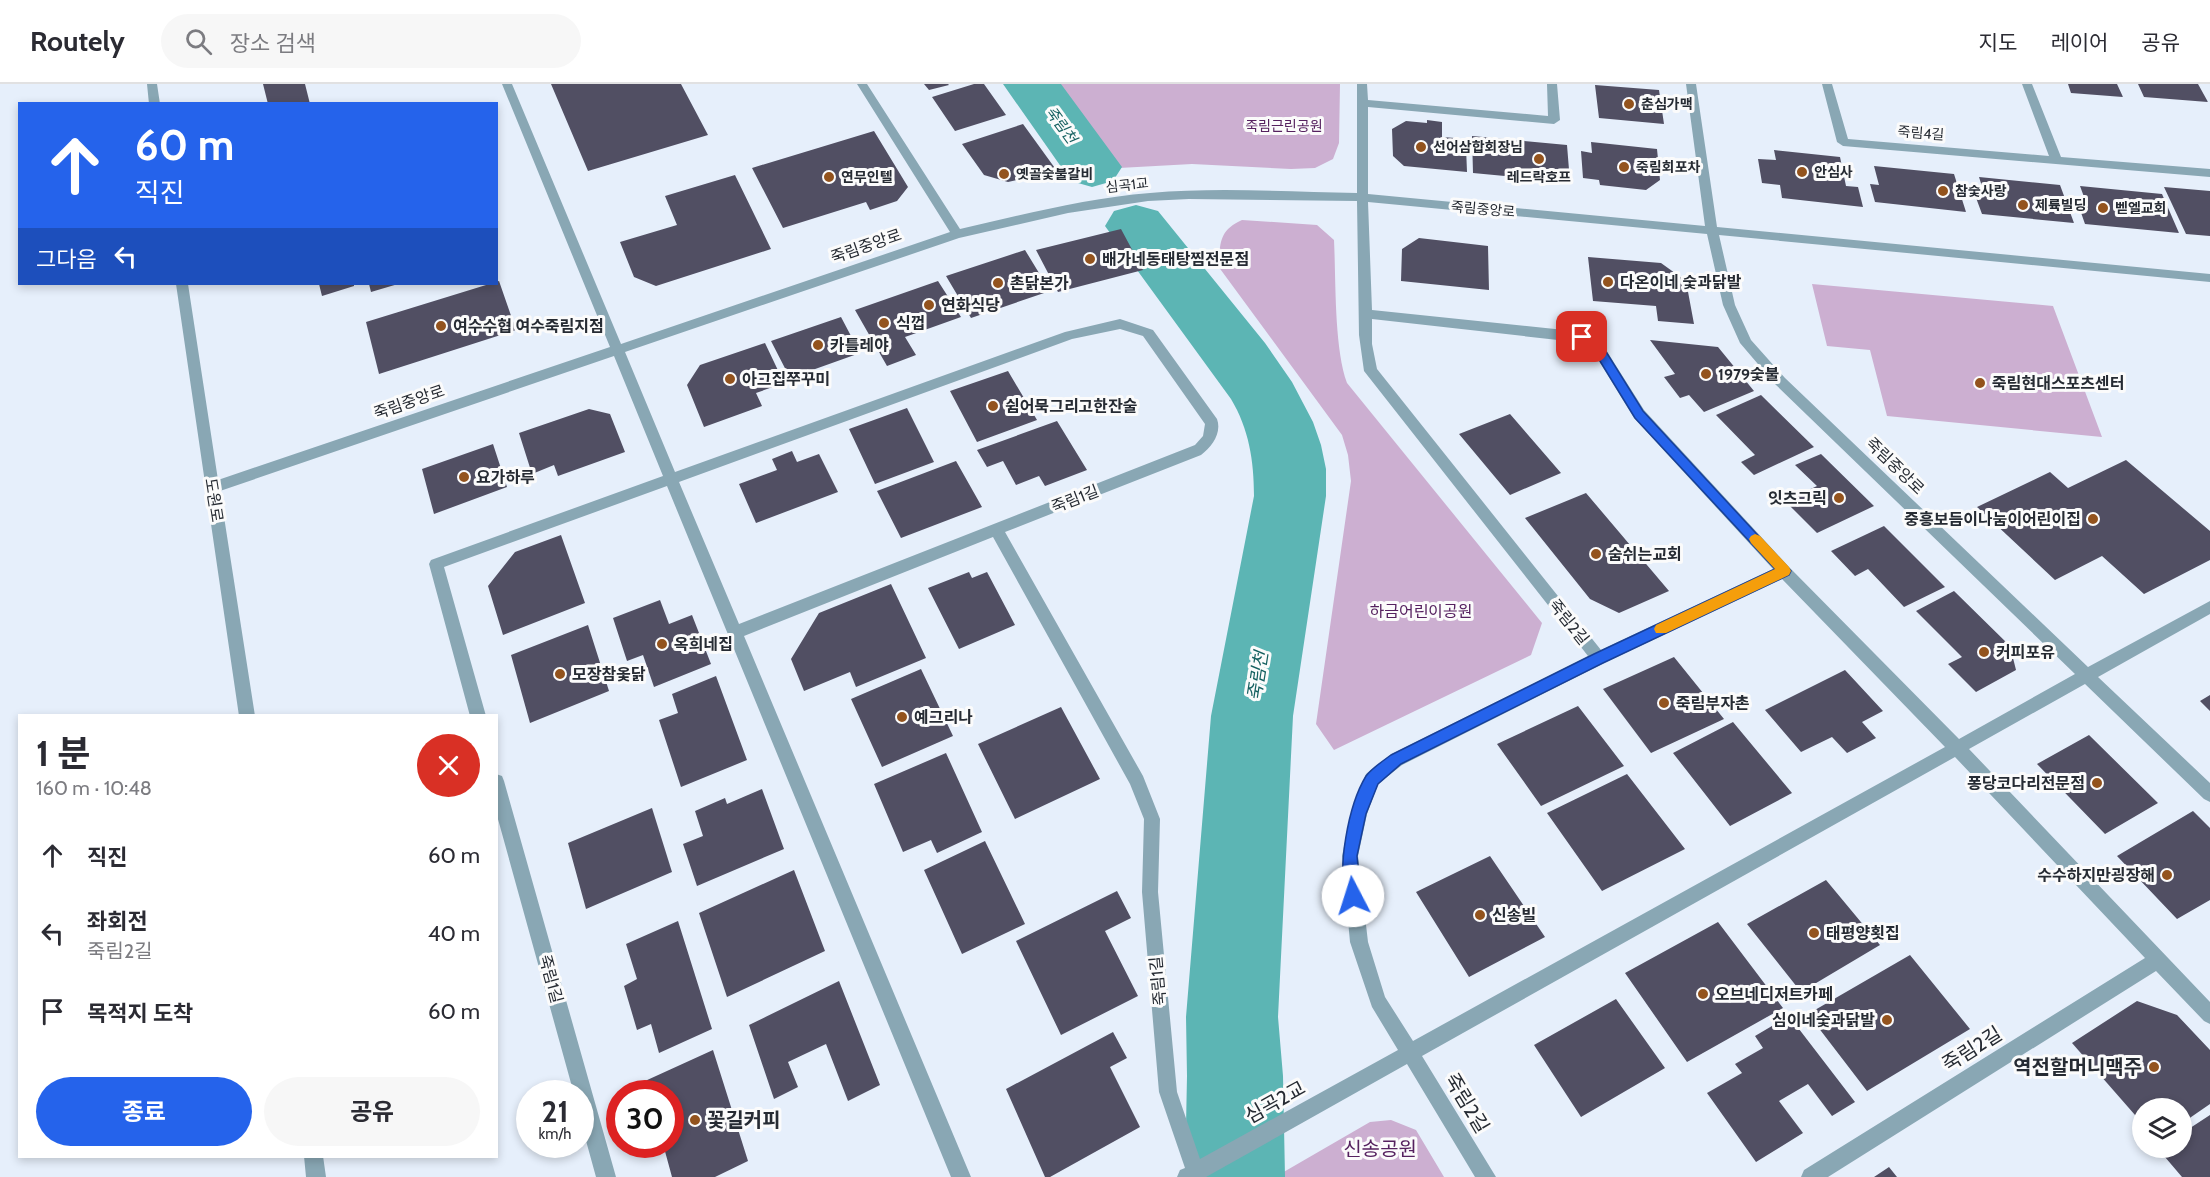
<!DOCTYPE html>
<html lang="ko">
<meta charset="utf-8">
<style>
body{margin:0;font-family:Cabin,"Noto Sans KR",sans-serif;background:#f7f7f7;color:#2b2b33;height:100vh;display:flex;flex-direction:column;font-size:22px;white-space:nowrap}
*{box-sizing:border-box;margin:0}
p{font-size:20px;color:#7c7c81}
.icon{flex:none;width:33px;height:33px;fill:none;stroke:currentColor;stroke-width:2;stroke-linecap:round;stroke-linejoin:round}
.map{position:relative;flex:1;overflow:hidden}
.drawer{position:absolute;left:18px;top:630px;width:480px;height:444px;display:flex;flex-direction:column;background:#fff;border-radius:0px;box-shadow:0 3px 9px #0003}
.drawer>*{flex:none}
.guide{position:absolute;left:18px;top:18px;width:480px;height:183px;border-radius:0px;box-shadow:0 3px 9px #0003;background:#2563eb;color:#fff;overflow:hidden}
.tools{position:absolute;left:2132px;top:1014px;display:grid;gap:12px}
.tools a{display:grid;place-items:center;width:60px;height:60px;border-radius:50%;background:#fff;box-shadow:0 3px 9px #0003;font-size:30px}
.speed{position:absolute;left:516px;top:996px;display:flex;gap:12px;font-size:30px;font-weight:700;text-align:center}
.speed>*{display:grid;place-content:center;width:78px;height:78px;border-radius:50%;background:#fff;box-shadow:0 3px 9px #0003;line-height:1}
.speed small{font-size:15px;font-weight:400}
.speed .limit{border:9px solid #d22;background:#fff;color:#111}
.pin{position:absolute;display:grid;place-items:center;width:51px;height:51px;color:#fff;margin:-26px;border-radius:12px;box-shadow:0 3px 9px #0006}
.me{position:absolute;width:66px;margin:-33px;rotate:355deg;stroke-linejoin:round;filter:drop-shadow(0 0 4px #0008)}
.turn{display:flex;align-items:center;gap:21px;height:126px;padding:0 18px;font-size:27px}
.turn .icon{width:78px;height:78px;stroke-width:2.5}
.turn b{display:block;font-size:42px;line-height:51px}
.then{display:flex;align-items:center;height:57px;padding:0 18px;background:#0003;gap:12px;font-size:22px}
.round{display:grid;place-items:center;flex:none;width:63px;height:63px;border-radius:32px;background:#f7f7f7}
.head{display:flex;align-items:center;justify-content:space-between;height:102px;padding:0 18px}
h1{font-size:36px;font-weight:700;line-height:45px}
.action{display:flex;gap:12px;margin-top:auto;padding:12px 18px}
.action a{flex:1;height:69px;border-radius:36px;background:#2563eb;color:#fff;font-size:24px;font-weight:700;line-height:69px;text-align:center}
.action a+a{background:#f7f7f7;color:#2b2b33}
ul{padding:0;list-style:none}
li{display:flex;align-items:center;gap:18px;height:78px;padding:0 18px}
li div{flex:1}
li b{display:block;font-size:22px}
li em{font-style:normal}
header{display:flex;align-items:center;gap:36px;box-sizing:border-box;height:84px;padding:0 30px;background:#fff;border-bottom:2px solid #e1e1e2}
header strong{font-size:28px}
nav{display:flex;gap:33px;margin-inline-start:auto;font-size:21px}
.search{width:420px;height:54px;background:#f7f7f7;display:flex;align-items:center;gap:15px;box-sizing:border-box;padding:0 21px;border-radius:33px;color:#7c7c81;font-size:22px}
.map>svg:first-child{display:block}
</style>
<header>
<strong>Routely</strong>
<div class="search"><svg class="icon" aria-label="search" viewBox="0 0 24 24"><circle cx="10" cy="10" r="6"/><path d="M15 15l6 6"/></svg>장소 검색</div>
<nav><a>지도</a><a>레이어</a><a>공유</a></nav>
</header>
<div class="map">
<svg width="2210" height="1093" viewBox="0 0 2210 1093">
<rect width="100%" height="100%" fill="#e6effb"/>
<path fill="#ccafd1" d="M1058,0H1340L1339,59L1333,75L1315,84L1291,85L1192,80L1119,84Z
M1242,136L1317,141L1334,156C1336,197 1334,263 1347,299L1542,539L1531,571L1334,666L1316,640L1351,397L1348,371L1342,351L1218,182C1221,159 1218,147 1242,136Z
M1812,200L2053,222L2102,353L1887,332L1870,266L1827,262Z
M1391,1036L1416,1046L1444,1093H1275L1370,1038Z"/>
<g fill="none" stroke-linecap="round" stroke-linejoin="round">
<path fill="#5cb5b4" fill-rule="evenodd" d="M1003,0H1061L1122,83L1113,97L1092,103L1071,97Z
M1136,121L1158,127L1265,259L1292,298L1313,338L1321,361L1326,385V412L1293,632L1278,933L1283,992L1285,1093H1185L1187,992L1186,933L1211,632L1254,412C1254,377 1249,345 1231,315L1105,142L1114,127Z"/>
</g>
<path fill="#514f63" d="M263,0H305L310,20H268Z
M551,0H681L708,51L588,87Z
M924,0H948L949,1L929,6Z
M974,0H984L1006,31L955,47L932,13Z
M2068,0H2117L2123,13L2071,9Z
M2138,0H2198L2208,18L2144,13Z
M1595,1L1659,6L1664,40L1599,34Z
M1427,36L1442,38V53L1455,54V62L1466,63L1467,88L1404,82L1393,72L1392,45L1406,37L1427,39Z
M1023,40L1057,87L1008,98L984,91L962,60Z
M874,47L908,103L897,117L870,126L866,118L783,144L752,84Z
M1472,52L1567,61L1570,98L1473,89Z
M1591,58L1657,65L1660,96L1646,106L1600,101L1599,96L1583,94L1581,67L1592,69Z
M1774,66L1840,73L1846,102L1858,103L1863,123L1782,114L1780,101L1762,99L1758,75L1776,76Z
M1874,82L1954,90L1966,128L1875,118L1870,100L1879,101Z
M735,91L771,165L656,202L634,193L620,158L677,141L665,112Z
M1979,93L2060,101L2074,139L1982,130L1975,111L1985,112Z
M2080,102L2162,110L2179,149L2085,140L2078,120L2087,121Z
M2164,103L2210,107V152L2186,150Z
M1121,145L1143,186L1058,208L1036,166Z
M1419,154L1488,162L1489,206L1401,197L1402,165Z
M1025,166L1050,207L971,234L946,192Z
M1588,173L1661,179L1686,197L1694,240L1658,237L1656,222L1593,217Z
M499,197L516,246L379,290L366,238Z
M938,197L961,233L905,253L916,271L887,282L855,226Z
M319,200H354V202L322,212Z
M369,200H398L371,208Z
M841,233L860,269L790,294L771,257Z
M1650,256L1718,263L1754,307L1704,328L1689,311L1680,314L1664,293L1675,290Z
M765,259L784,299L756,309L762,322L704,343L687,301L700,281Z
M1008,287L1037,336L977,358L950,307Z
M1761,311L1814,363L1754,391L1741,378L1755,371L1716,331Z
M907,324L934,378L875,400L849,345Z
M589,325L610,330L625,368L558,392L554,381L532,390L519,349Z
M1510,330L1561,389L1510,411L1459,350Z
M1057,337L1087,386L1045,402L1039,392L1016,401L1003,377L987,383L977,366Z
M493,360L507,403L434,430L422,385Z
M792,367L797,378L819,370L838,408L756,439L739,400L777,386L772,375Z
M1821,370L1874,422L1817,449L1785,417L1817,402L1795,381Z
M2126,376L2210,447V476L2144,510L2102,472L2055,496L1977,423L2050,388L2068,404Z
M956,377L982,423L901,454L877,407Z
M1586,409L1669,507L1619,529L1590,515L1525,434Z
M1884,442L1945,503L1904,523L1868,485L1855,492L1831,467Z
M561,451L585,519L503,551L488,502L515,468Z
M969,488L972,494L987,488L1015,541L959,565L928,504Z
M891,500L926,574L856,603L850,588L804,607L791,575L819,529Z
M1954,507L2010,562L2016,586L1976,608L1948,580L1962,573L1916,527Z
M660,516L669,540L692,531L711,580L654,603L643,571L627,577L613,534Z
M588,541L609,607L530,639L511,571Z
M1674,573L1724,635L1651,669L1603,605Z
M921,585L953,652L882,683L851,615Z
M1845,586L1883,627L1862,638L1876,654L1847,669L1832,653L1801,668L1765,626Z
M716,592L747,676L681,703L659,636L678,629L672,610Z
M2210,611V627L2200,617Z
M1578,622L1624,682L1541,722L1497,660Z
M1061,623L1100,695L1015,735L978,660Z
M1733,638L1792,709L1730,742L1673,669Z
M2089,651L2158,719L2105,750L2037,680Z
M946,669L982,748L937,769L931,756L903,768L874,700Z
M1627,690L1685,765L1602,807L1547,729Z
M762,705L784,765L697,802L683,760L703,752L695,727L725,714L727,720Z
M652,724L672,788L586,825L568,759Z
M2193,727L2210,744V816L2177,835L2117,772Z
M985,757L1025,840L962,870L924,786Z
M1490,772L1545,853L1469,893L1416,808Z
M794,786L825,867L727,913L699,829Z
M1826,796L1880,861L1801,908L1747,840Z
M1117,807L1131,834L1105,847L1138,912L1061,951L1016,857Z
M678,837L712,945L659,969L651,940L637,946L624,902L637,895L626,860Z
M1718,838L1783,924L1687,978L1625,889Z
M1910,871L1970,945L1867,1007L1808,930Z
M839,897L880,1001L848,1017L826,960L788,978L798,1003L774,1015L749,941Z
M1616,915L1665,984L1581,1033L1534,961Z
M2137,917L2177,931L2210,966V1020L2181,1040V1024H2142V1039L2072,959Z
M1789,932L1855,1018L1832,1032L1808,1000L1779,1017L1803,1049L1756,1078L1707,1009L1742,989L1735,980L1763,964L1755,952Z
M1113,948L1127,974L1110,983L1140,1043L1050,1093H1045L1006,1005Z
M713,966L748,1077L715,1093H672L663,1060H670V1010H648L645,997Z
M2210,1031V1093H2182L2159,1066L2162,1064H2181V1050Z
M1889,1083L1897,1093H1874Z"/>
<g fill="none" stroke-linecap="round" stroke-linejoin="round">
<path fill="#89a7b4" fill-rule="evenodd" d="M147,0H157L160,20H149Z
M502,0H512L621,260L950,148L857,0H867L960,145C1022,131 1086,114 1150,109C1218,103 1288,108 1357,109V0H1367L1368,16L1548,32L1547,0H1557L1560,36L1554,40L1368,23V110L1705,142L1686,0H1696L1717,143L2210,190V198L1719,151L1735,221L1751,256L1785,294L2088,583L2210,517V530L2098,593L2210,699V718L2204,715L2085,600L1969,665L2210,918V940L2204,937L2156,887L1828,1093H1801L1804,1086L2145,874L1955,673L1422,972L1496,1093H1475L1407,980L1206,1093H1177L1180,1086L1185,1084L1159,1008L1142,808L1144,735L1130,700L993,453L744,552L971,1093H951L667,402L444,483L486,632H470L429,480L431,476L663,392L614,272L220,407L255,632H239L176,200H188L218,396L610,263ZM1189,115L1357,117L1359,251L1364,287L1588,572L1390,671L1366,690L1351,730L1342,772L1350,858L1372,923L1398,966L1200,1075L1177,1008L1158,808L1160,735L1143,692L1005,448L1201,371C1212,363 1222,349 1217,335L1153,246L1120,235L1065,248L675,388L625,268L959,154L1068,129L1148,117ZM1368,118L1707,150L1723,221L1740,259L1775,300L2075,590L1959,655L1789,483L1644,326L1601,258L1594,252L1574,247L1372,226ZM1372,235L1585,259L1591,264L1634,334L1773,485L1601,566L1377,285L1372,260ZM1120,245L1143,252L1205,340L1203,352L1195,361L739,540L679,398L1072,255ZM1782,495L1945,663L1413,957L1385,913L1368,858L1358,772L1367,730L1378,700L1402,681L1604,579Z
M1822,0H1832L1848,55L2049,72L2022,0H2032L2061,73L2210,85V93L1843,62L1837,58Z
M496,690L502,692L504,697L616,1093H596L580,1035V1010H574L496,728Z
M304,1072H323L326,1093H306Z"/>
</g>
<path fill="#2563eb" stroke="#184099" stroke-width="1.5" d="M1582,249L1594,252L1600,258L1643,327L1791,487L1789,491L1603,579L1401,680L1378,700L1366,730L1357,772L1361,812L1359,818L1353,820L1348,818C1335,787 1349,720 1366,692C1372,684 1383,677 1391,671L1594,570L1775,485L1635,334L1592,264L1585,258L1578,256L1576,253Z"/>
<path fill="#f59e0b" d="M1755,450L1760,452L1789,483L1791,487L1789,491L1666,549H1656L1654,545L1656,541L1775,485L1751,459L1749,455L1751,452Z"/>
<g fill="#93531d" stroke="#fbfbfb" stroke-width="2">
<circle cx="1629" cy="20" r="6"/>
<circle cx="1421" cy="63" r="6"/>
<circle cx="1539" cy="75" r="6"/>
<circle cx="1624" cy="83" r="6"/>
<circle cx="1802" cy="88" r="6"/>
<circle cx="1004" cy="90" r="6"/>
<circle cx="829" cy="93" r="6"/>
<circle cx="1943" cy="107" r="6"/>
<circle cx="2023" cy="121" r="6"/>
<circle cx="2103" cy="124" r="6"/>
<circle cx="1090" cy="175" r="6"/>
<circle cx="1608" cy="198" r="6"/>
<circle cx="998" cy="199" r="6"/>
<circle cx="929" cy="221" r="6"/>
<circle cx="884" cy="239" r="6"/>
<circle cx="441" cy="242" r="6"/>
<circle cx="818" cy="261" r="6"/>
<circle cx="1706" cy="290" r="6"/>
<circle cx="730" cy="295" r="6"/>
<circle cx="1980" cy="299" r="6"/>
<circle cx="993" cy="322" r="6"/>
<circle cx="464" cy="393" r="6"/>
<circle cx="1839" cy="414" r="6"/>
<circle cx="2093" cy="435" r="6"/>
<circle cx="1596" cy="470" r="6"/>
<circle cx="662" cy="560" r="6"/>
<circle cx="1984" cy="568" r="6"/>
<circle cx="560" cy="590" r="6"/>
<circle cx="1664" cy="619" r="6"/>
<circle cx="902" cy="633" r="6"/>
<circle cx="2097" cy="699" r="6"/>
<circle cx="2167" cy="791" r="6"/>
<circle cx="1480" cy="831" r="6"/>
<circle cx="1814" cy="849" r="6"/>
<circle cx="1703" cy="910" r="6"/>
<circle cx="1887" cy="936" r="6"/>
<circle cx="2154" cy="983" r="6"/>
<circle cx="695" cy="1036" r="6"/>
</g>
<g text-anchor="middle" dominant-baseline="central" stroke-width="6" stroke-linejoin="round" paint-order="stroke">
<g font-size="14" font-weight="bold" fill="#262b33" stroke="#fbfbfb" text-anchor="start">
<text x="1641" y="20">춘심가맥</text>
<text x="1433" y="63">선어삼합회장님</text>
<text x="1636" y="83">죽림회포차</text>
<text x="1814" y="88">안심사</text>
<text x="1016" y="90">옛골숯불갈비</text>
<text x="841" y="93">연무인텔</text>
<text x="1539" y="93" text-anchor="middle">레드락호프</text>
<text x="1955" y="107">참숯사랑</text>
<text x="2035" y="121">제륙빌딩</text>
<text x="2115" y="124">벧엘교회</text>
</g>
<g font-size="14" fill="#55215f" stroke="#fbfbfb">
<text x="1284" y="42">죽림근린공원</text>
</g>
<g font-size="14" fill="#262b33" stroke="#fbfbfb">
<text transform="translate(1921 49) rotate(4)">죽림4길</text>
<text transform="translate(1127 101) rotate(-7)">심곡1교</text>
<text transform="translate(1483 125) rotate(5)">죽림중앙로</text>
</g>
<g font-size="15" font-style="italic" fill="#156060" stroke="#fbfbfb">
<text transform="translate(1061 41) rotate(54)">죽림천</text>
</g>
<g font-size="16" fill="#262b33" stroke="#fbfbfb">
<text transform="translate(866 162) rotate(-19)">죽림중앙로</text>
<text transform="translate(409 318) rotate(-19)">죽림중앙로</text>
<text transform="translate(1895 382) rotate(44)">죽림중앙로</text>
<text transform="translate(1075 415) rotate(-21)">죽림1길</text>
<text transform="translate(214 416) rotate(81)">도원로</text>
<text transform="translate(1569 538) rotate(51)">죽림2길</text>
<text transform="translate(551 895) rotate(75)">죽림1길</text>
<text transform="translate(1158 897) rotate(-95)">죽림1길</text>
</g>
<g font-size="16" font-weight="bold" fill="#262b33" stroke="#fbfbfb" text-anchor="start">
<text x="1102" y="175">배가네동태탕찜전문점</text>
<text x="1620" y="198">다온이네 숯과닭발</text>
<text x="1010" y="199">촌닭본가</text>
<text x="941" y="221">연화식당</text>
<text x="896" y="239">식껍</text>
<text x="453" y="242">여수수협 여수죽림지점</text>
<text x="830" y="261">카틀레야</text>
<text x="1718" y="290">1979숯불</text>
<text x="742" y="295">아그집쭈꾸미</text>
<text x="1992" y="299">죽림현대스포츠센터</text>
<text x="1005" y="322">쉼어묵그리고한잔술</text>
<text x="476" y="393">요가하루</text>
<text x="1827" y="414" text-anchor="end">잇츠그릭</text>
<text x="2081" y="435" text-anchor="end">중흥보듬이나눔이어린이집</text>
<text x="1608" y="470">숨쉬는교회</text>
<text x="674" y="560">옥희네집</text>
<text x="1996" y="568">커피포유</text>
<text x="572" y="590">모장참옻닭</text>
<text x="1676" y="619">죽림부자촌</text>
<text x="914" y="633">예그리나</text>
<text x="2085" y="699" text-anchor="end">퐁당코다리전문점</text>
<text x="2155" y="791" text-anchor="end">수수하지만굉장해</text>
<text x="1492" y="831">신송빌</text>
<text x="1826" y="849">태평양횟집</text>
<text x="1715" y="910">오브네디저트카페</text>
<text x="1875" y="936" text-anchor="end">심이네숯과닭발</text>
</g>
<g font-size="16" fill="#55215f" stroke="#fbfbfb">
<text x="1421" y="527">하금어린이공원</text>
</g>
<g font-size="18" font-style="italic" fill="#156060" stroke="#fbfbfb">
<text transform="translate(1258 592) rotate(-81)">죽림천</text>
</g>
<g font-size="20" fill="#262b33" stroke="#fbfbfb">
<text transform="translate(1972 965) rotate(-32)">죽림2길</text>
<text transform="translate(1275 1018) rotate(-29)">심곡2교</text>
<text transform="translate(1467 1019) rotate(59)">죽림2길</text>
</g>
<g font-size="20" font-weight="bold" fill="#262b33" stroke="#fbfbfb" text-anchor="end">
<text x="2142" y="983">역전할머니맥주</text>
<text x="707" y="1036" text-anchor="start">꽃길커피</text>
</g>
<g font-size="20" fill="#55215f" stroke="#fbfbfb">
<text x="1380" y="1065">신송공원</text>
</g>
</g>
</svg>
<div class="tools">
<a><svg class="icon" aria-label="layers" viewBox="0 0 24 24"><path d="M12 4l9 5-9 5-9-5zM3 14l9 5 9-5"/></svg></a>
</div>
<div class="speed"><div>21<small>km/h</small></div><div class="limit">30</div></div>
<div class="pin" style="left:1582px;top:253px;background:#d93025"><svg class="icon" aria-label="arrive" viewBox="0 0 24 24"><path d="M6 21V4h12l-3 4 3 4H6"/></svg></div>
<svg class="me" style="left:1353px;top:812px" viewBox="-20 -20 40 40"><circle r="19" fill="#fff"/><path d="M0-13L10 11 0 6-10 11z" fill="#2563eb"/></svg>
<div class="guide">
<div class="turn"><svg class="icon" aria-label="ahead" viewBox="0 0 24 24"><path d="M12 20V5M6 11l6-6 6 6"/></svg><div><b>60 m</b>직진</div></div>
<div class="then">그다음<svg class="icon" aria-label="left" viewBox="0 0 24 24"><path d="M17 20v-9H6M10 6l-5 5 5 5"/></svg></div>
</div>
<section class="drawer">
<div class="head"><div><h1>1 분</h1><p>160 m · 10:48</p></div><a class="round" style="background:#d93025;color:#fff"><svg class="icon" aria-label="close" viewBox="0 0 24 24"><path d="M6 6l12 12M18 6L6 18"/></svg></a></div>
<ul>
<li><svg class="icon" aria-label="ahead" viewBox="0 0 24 24"><path d="M12 20V5M6 11l6-6 6 6"/></svg><div><b>직진</b></div><em>60 m</em></li>
<li><svg class="icon" aria-label="left" viewBox="0 0 24 24"><path d="M17 20v-9H6M10 6l-5 5 5 5"/></svg><div><b>좌회전</b><p>죽림2길</p></div><em>40 m</em></li>
<li><svg class="icon" aria-label="arrive" viewBox="0 0 24 24"><path d="M6 21V4h12l-3 4 3 4H6"/></svg><div><b>목적지 도착</b></div><em>60 m</em></li>
</ul>
<div class="action"><a>종료</a><a>공유</a></div>
</section>
</div>
